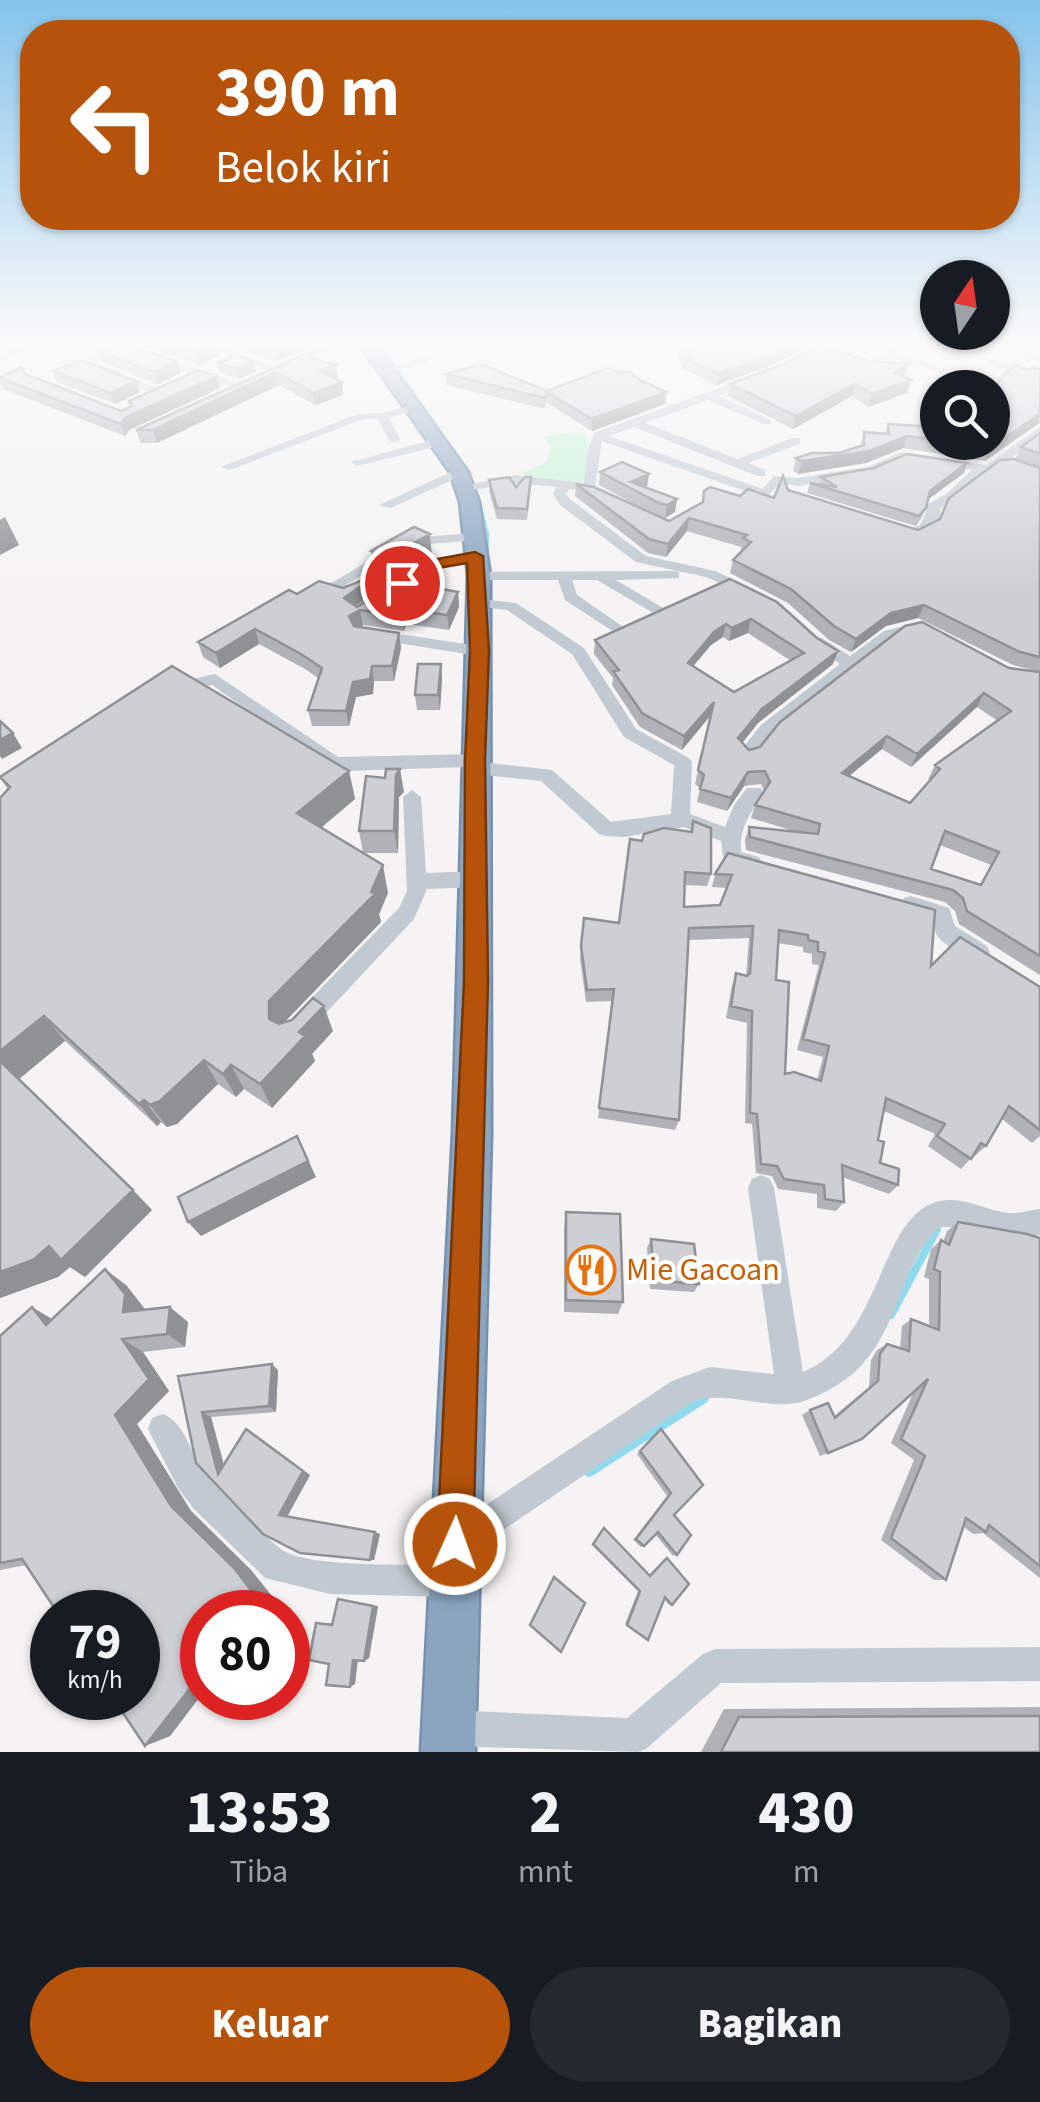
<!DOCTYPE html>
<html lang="id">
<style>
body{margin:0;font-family:"Source Sans 3",sans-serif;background:#242831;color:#f1f3f6;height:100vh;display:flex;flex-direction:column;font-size:38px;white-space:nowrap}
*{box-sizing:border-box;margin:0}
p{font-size:32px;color:#9ea1a6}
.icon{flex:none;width:55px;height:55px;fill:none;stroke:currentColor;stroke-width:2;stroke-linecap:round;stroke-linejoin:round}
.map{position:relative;height:1752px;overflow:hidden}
.details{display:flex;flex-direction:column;background:#171b24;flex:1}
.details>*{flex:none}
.guide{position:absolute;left:20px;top:20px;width:1000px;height:210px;border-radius:40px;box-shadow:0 2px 8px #0004;background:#b45309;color:#fff;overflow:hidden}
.needle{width:65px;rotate:13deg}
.buttons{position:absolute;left:920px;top:260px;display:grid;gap:20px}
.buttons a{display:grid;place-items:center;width:90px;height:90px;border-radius:50%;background:#171b24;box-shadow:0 2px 8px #0004;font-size:50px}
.speed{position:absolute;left:30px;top:1590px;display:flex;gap:20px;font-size:50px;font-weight:700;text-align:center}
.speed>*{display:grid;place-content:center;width:130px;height:130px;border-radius:50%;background:#171b24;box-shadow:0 2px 8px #0004;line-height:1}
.speed small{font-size:25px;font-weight:400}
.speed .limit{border:15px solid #d22;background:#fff;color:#111}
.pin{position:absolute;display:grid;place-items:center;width:85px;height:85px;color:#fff;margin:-42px;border:5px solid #fff;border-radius:50%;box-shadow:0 2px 10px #0007}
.me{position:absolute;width:110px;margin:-55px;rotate:2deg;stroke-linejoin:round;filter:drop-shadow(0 0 8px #0008)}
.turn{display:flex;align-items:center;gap:35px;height:210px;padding:0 30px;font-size:45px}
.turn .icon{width:130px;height:130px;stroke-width:2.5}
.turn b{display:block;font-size:70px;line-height:85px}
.eta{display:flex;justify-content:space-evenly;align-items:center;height:170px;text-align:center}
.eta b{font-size:60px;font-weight:800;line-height:70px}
.cta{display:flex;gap:20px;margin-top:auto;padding:20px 30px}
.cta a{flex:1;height:115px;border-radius:60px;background:#b45309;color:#fff;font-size:40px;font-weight:800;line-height:115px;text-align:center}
.cta a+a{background:#242831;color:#f1f3f6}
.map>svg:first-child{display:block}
</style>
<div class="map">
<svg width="1040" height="1752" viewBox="0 0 1040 1752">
<rect width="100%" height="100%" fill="#f5f3f3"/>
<path fill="#c3f1d5" d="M581,432L588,438L587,481L571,484L521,474L547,461L551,446L543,436Z"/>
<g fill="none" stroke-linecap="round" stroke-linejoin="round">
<path stroke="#90daee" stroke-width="4" d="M380,345L396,367
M397,368L460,463
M474,486L479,506"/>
<path stroke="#90daee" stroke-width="5" d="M479,504L487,535L486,558"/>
<path stroke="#90daee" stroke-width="8" d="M891,1315L937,1229"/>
<path stroke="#90daee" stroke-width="10" d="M589,1472L704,1398"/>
<g stroke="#7690ad" stroke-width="5">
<path id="highway" d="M360,345H376L468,472L479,502L490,575L491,1134L475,1752H421L453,1134L468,575L460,502L450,472Z"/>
</g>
<path fill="#c1cad2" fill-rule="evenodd" d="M21,345H35L0,362V355Z
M57,345H71L76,349L71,352Z
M204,345H219L280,370L271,372Z
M330,345H345L295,366L286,364Z
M900,345L904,348L897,353L947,370L942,373L890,358L867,370L846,362L851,359L866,363Z
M121,346L130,348L89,363L163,390V394H155L78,364L81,358Z
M1023,350L1040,355V362L1019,355L1018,353Z
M153,354L245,385L247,387L237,389L149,359L148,357Z
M424,357L428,358V362L386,373L381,370Z
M991,359L1026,369L1040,365V371L1026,375L987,364V360Z
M753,376L757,377V381L718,396L771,420V424H763L708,400L645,423L737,459L792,438H800V444L748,463L765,470V476H757L634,427L609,436L763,489L774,476L797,478L867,467L902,452L986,465L1040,427V437L992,472C974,475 957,499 940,509V520L927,536L907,539L900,535C922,519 918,536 928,504L946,494L972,470L903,460L870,474L797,486L781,483L765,498L602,441L595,487L589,491L569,489L566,494L570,499L646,556L715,571L754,589L756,592L749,596L706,577L636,562L560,505L553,494L557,487L515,483L466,491L460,487L515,475L584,483L588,449L594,433Z
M414,405L420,408L418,410L389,418L400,439L398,442H390L378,419H363L230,470L220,467L358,414L382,413Z
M439,438L443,439V445L357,466L351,462Z
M459,468L465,472L463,475L391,508L379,505Z
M474,533L479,534V540L415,545L332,593L327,594L320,590L407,538Z
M475,552L480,553V559L437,567L388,600L383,601L376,597L428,561Z
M674,571L679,572V578L616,580L665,609L668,612L660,617L597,580H572L577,595L625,628V634L620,636L565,600L558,580H476L469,576L476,572Z
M478,599L516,603L584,648L636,729L689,758L692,762L690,814L725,827L734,805L747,788H761L763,793C751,812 739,828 741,852L759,857L762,862L759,867L752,870L724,862L721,841L684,827L624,837L606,836L599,834L541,781L475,774L469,772L467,767L346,771L326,765L212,685L173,694L165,689L167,685L215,674L338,757L475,754L481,756L482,762L552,770L611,822L671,814L674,765L624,737L572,654L507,610L473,606L471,603Z
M920,622L928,627L925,630L894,637L773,733L753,758H741L738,754L741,750L761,725L840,664L810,644V638H822L850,656L884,631Z
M373,630L479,646L487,651L479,656L367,638V632Z
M412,790L421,797L426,873L477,871L484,873L487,879L484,885L477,887L427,889L414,919L311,1029L303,1032L295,1029L292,1022L295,1015L399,908L407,891L403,797Z
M911,896L949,908L955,926L987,946L990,952L987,958C973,962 948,948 938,937C935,933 934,924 933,919L904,910L901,904L904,898Z
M761,1175L770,1179L774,1188L803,1372C885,1338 877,1215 940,1201C964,1196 986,1211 1009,1213C1019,1214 1030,1210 1040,1209V1235L1009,1239L962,1227H941C922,1243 913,1263 904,1286C882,1342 867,1377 807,1400C770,1414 731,1388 692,1402L472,1551L461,1556L450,1551L445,1540L450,1529L672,1381L710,1367L774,1374L748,1188L752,1179Z
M163,1414C184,1422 190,1451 202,1469C215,1487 266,1539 284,1551C313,1568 416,1564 453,1565L465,1569L469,1581L465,1593L453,1597L330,1594L265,1578L194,1509L178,1488L148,1429L152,1418Z
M1040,1647V1681L721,1683L646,1749L638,1752L449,1746L436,1741L431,1728L436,1715L449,1710L627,1718L703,1654L715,1649Z"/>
<use href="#highway" fill="#8ba5c1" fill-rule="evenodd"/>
</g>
<path fill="#b0b2b7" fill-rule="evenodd" d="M138,345H216L219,356L200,365Z
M230,345H317V346L275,362Z
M703,345H812L770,366L716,385L682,368V364L678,361L680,351Z
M909,345H930L921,351Z
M98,351L178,362L181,373L158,384L102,362Z
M316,352L317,359L338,377L334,378L343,395L315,405L279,385L157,443H141L136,430Z
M254,361L256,371L239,379L220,372L218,363Z
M1040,369V424H1038L985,461L903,448L866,463L798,474L793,471L796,458L839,453L860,446L864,432L885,434L888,424L922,426L938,416V442H992L1028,370Z
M52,371L140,392L115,404L57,382Z
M25,374L121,411L220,388L129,430L125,436L3,389L0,382V377Z
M446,374L547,391L639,380L666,392L665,404L592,431L547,403L545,409L446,385Z
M904,377L907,393L868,407L852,396L793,429L728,396L730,384Z
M1040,433V672L1013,665L918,618L886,626L851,652L829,640L788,603L730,573L733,560L741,552V547L687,531L666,557L648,553L575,496L576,484L654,515L599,485L600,472L649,474L647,487L677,499L675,512L665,518L658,517L669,521L740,496L774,498L788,490L918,530L940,519L1015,460L1021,447Z
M967,463L964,473L928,499L922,517L916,526L807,493L810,483L819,485L821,477Z
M489,480L516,487L531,488L527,520L497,519L489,491Z
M371,551L432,556L388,581L378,575L380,589L356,606L357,607L458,592L459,607L449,630L406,624L404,631L363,625L360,627L399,633L401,648L394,681H374L373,694L356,697L349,726H312L308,710L318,678L305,669L259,644L220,668L203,657L198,642L297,594L343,588L377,574L374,573Z
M730,579L833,664L758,723L742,743L749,750L1009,668L1040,672V975L959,924L955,911L945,902L746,850L745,840L749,827L797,832L751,818L755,805L764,791L761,784L744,786L727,811L697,802L700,788L695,784L710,716L682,750L640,727L612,685L613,678L594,654L595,640ZM748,633L791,661L734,692L693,666L711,645L723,637L729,641ZM977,707L998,721L935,765L928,779L930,780L910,803L849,776L882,749L911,767ZM940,845L991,865L980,884L931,869Z
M441,664L442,679L440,710H417L415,695Z
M349,771L355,799L321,828L388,893L379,914L381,922L284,1022L333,1031L312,1054L315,1061L272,1108L244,1089L236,1097L218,1084L177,1124L167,1127L161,1122L157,1126L65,1041L19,1079L152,1210L85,1277L70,1267L58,1277L0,1298V798L8,790L0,777Z
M404,792L399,797L398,853H363L359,831Z
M693,821L711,874L707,886L685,885L684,907L720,905L727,888L712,887L715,874L728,853L931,966L1040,987V1136L1032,1143L1002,1119L986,1146L975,1156L974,1155L961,1169L928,1146L935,1134L884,1111L878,1140L880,1163L898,1185L889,1194L842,1177L844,1202L836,1211L817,1208V1194L778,1189L772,1176L756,1173L752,1124L745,1123L747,1023L726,1018L732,985L736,973L746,976L749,938L688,940L679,1120L675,1130L598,1118L612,1001L586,1002L580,958L581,946L618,923L642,841L690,832ZM778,943L803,947V952L812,954V964L819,965L797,1050L823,1057L817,1080L785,1074L776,980Z
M566,1212L623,1302L618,1314L564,1312V1227Z
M958,1222L1040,1238V1578L983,1533L973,1534L964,1527L946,1580H934L881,1540L914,1460L891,1443L914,1391L862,1439L820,1456L802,1415L810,1410L834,1416L869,1387L871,1360L877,1350L887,1344L900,1348L902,1326L911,1319L929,1326V1279L924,1277L931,1249L941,1240L943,1242L947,1231Z
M651,1239L699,1284L694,1292L650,1289L647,1248Z
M126,1285L145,1310L188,1322L185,1347L143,1352L169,1391L137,1424L191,1511L251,1570L275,1600L266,1612H202V1694L170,1736L145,1746L26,1565L0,1570V1336L53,1319Z
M278,1370L276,1412L211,1417L224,1465L254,1434L310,1475L287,1516L380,1534L374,1560L300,1553L196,1463L178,1376Z
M661,1429L674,1515L677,1555L673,1556L655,1534L644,1546L641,1547L633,1540L667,1496L637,1454Z
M602,1529L649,1575L665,1558H667L672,1605H669L664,1599L646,1640L625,1624L638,1591L592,1545Z
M338,1599L378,1606L369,1658L364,1661L358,1660L355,1684L329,1664L316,1623H333Z
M1040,1707V1752H701L724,1709Z"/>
<path fill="#909195" d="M214,345H216L219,356L200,365L197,353Z
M286,345H317V346L275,362L273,350Z
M793,345H812L770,366L716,385L718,374Z
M254,361L256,371L239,379L237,369Z
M178,362L181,373L158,384L154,372Z
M908,364L904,377L894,373Z
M336,365L338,377L322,384L320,371Z
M276,372L279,385L157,443L153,430Z
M217,376L220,388L129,430L125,436L121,424L125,418Z
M911,380L907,393L868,407L872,394Z
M136,381L140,392L115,404L111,393Z
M342,382L343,395L315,405L313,393Z
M855,384L852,396L793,429L796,416Z
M666,392L665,404L592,431V419Z
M1040,414L1038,424L985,461L990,448Z
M907,436L903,448L866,463L798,474L802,461L870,451Z
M967,463L964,473L926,501L930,491Z
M649,474L647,487L631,482Z
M677,499L675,512L665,518L667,505Z
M5,517L19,545L0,555V520Z
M689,518L687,531L666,557L668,544Z
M430,534L432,556L388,581L386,558Z
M378,574L380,589L346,613L344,598Z
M458,592L459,607L449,630L447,615Z
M924,605L918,618L886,626L851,652L856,639L891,613Z
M404,609L406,624L404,631L403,616Z
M360,610L363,625L352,631L349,616Z
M751,619L748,633L729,641L732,628Z
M726,624L723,637L711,645L685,676L688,663L714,632Z
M255,629L259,644L220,668L216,653Z
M399,633L401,648L394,681L392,666Z
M838,651L833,664L758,723L735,752L738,738L762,709Z
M441,664L442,679L440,710L438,695Z
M372,666L374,681L373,694L356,697L349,726L346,711L353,682Z
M984,693L977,707L911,767L917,754Z
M714,702L711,715L682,750L684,736Z
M13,733L22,748L2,759L0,756V740Z
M887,736L882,749L837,786L842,773Z
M400,769L404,792L399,797L398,853L394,831L396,775Z
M349,771L355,799L305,841L297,813Z
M748,772L744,786L727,811L731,798Z
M383,865L388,893L379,914L381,922L280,1027L269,1019V1001L371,892Z
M324,1006L333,1031L312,1054L315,1061L272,1108L260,1084L299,1032Z
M44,1016L65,1041L18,1080L0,1061V1051Z
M204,1060L218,1084L177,1124L167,1127L150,1105Z
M231,1065L244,1089L236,1097L223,1074Z
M144,1100L161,1122L157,1126L139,1104Z
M297,1136L316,1177L201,1236L188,1222Z
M133,1190L152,1210L85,1277L70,1267L58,1277L0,1298V1272L49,1246Z
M105,1269L126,1285L145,1309L123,1312Z
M32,1307L57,1322L46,1325Z
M170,1307L188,1322L185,1347L167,1334Z
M122,1339L143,1352L169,1391L137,1424L191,1511L251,1570L275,1600L266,1612H250L171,1506L115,1415Z
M272,1364L278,1370L276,1412L269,1406Z
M202,1412L211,1417L227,1477L218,1474Z
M246,1429L310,1475L287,1517L279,1515Z
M375,1532L380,1534L374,1560H370Z
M373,1606H378L369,1658L364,1661Z
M358,1657L355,1684L350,1687L353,1660Z
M202,1673V1694L170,1736L145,1746Z"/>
<path fill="#cdcfd5" stroke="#909195" stroke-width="2.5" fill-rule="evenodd" d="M118,345H128L178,362L154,372L98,351Z
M171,345H214L197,353Z
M259,345H286L273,350Z
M703,345H793L773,355L718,374L683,358L690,356L680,351Z
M819,345L869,361L908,364L894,373L911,380L872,394L855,384L796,416L730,384L784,364Z
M312,351L316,352L309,357L336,365L320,371L342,382L313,393L276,372L153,430H136Z
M236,355L254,361L237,369L218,363Z
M81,360L136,381L111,393L52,371Z
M481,364L547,391L608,368L621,373L629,371L639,380L666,392L592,419L547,392L545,398L446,374Z
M1014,365L1028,370L1033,367L1040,369V414L990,448L951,442H992V389Z
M22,367L25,374L121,411L132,406L129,401L198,370L217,376L125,418L121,424L0,378V377Z
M938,416V440L907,436L870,451L802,461L796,458L812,453H839L864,445V432L889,434L888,424L922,426Z
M1040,433V454L1021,447Z
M907,454L967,463L930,491L926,508L919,516L810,483L837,487L821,477L874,468Z
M1014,459L1040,468V657L1020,652L924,605L891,613L856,639L834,626L791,589L733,560L751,542L743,538L747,535L689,518L668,544L649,539L576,484L594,487L669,521L703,502L704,491L710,487L740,496L748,489L774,498L783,476L788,490L918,530L940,519L949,498L1000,460Z
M622,462L649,474L631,482L677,499L667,505L659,503L600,472Z
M509,477L516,487L525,477H531L527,509L497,508L489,480Z
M414,527L430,534L386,558L371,551Z
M378,574L344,598L357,607L399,581L458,592L447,615L404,609L403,616L360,610L349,616L354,626L399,633L392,666H372L370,679L353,682L346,711L308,710L322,668L301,654L255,629L216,653L198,642L289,590L297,594L319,581L343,588Z
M730,579L777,602L817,638L838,651L762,709L738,738L749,750L760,747L780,722L905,626L922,622L1009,668L1040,672V956L967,911L963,898L953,890L750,837L749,827L818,834L820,824L755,805L770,782L765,771L748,772L731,798L700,789L704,775L698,770L714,702L684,736L642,713L613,671L619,670L595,640ZM751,619L804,653L734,692L688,663L714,632L726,624L732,628ZM984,693L1011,711L935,765L940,769L910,803L842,773L887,736L917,754ZM945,831L999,852L981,885L931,869Z
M418,664H441L438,695H415Z
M172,666L349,771L297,813L383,865L371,892L375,894L269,1001V1019L279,1024L292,1020L313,998L324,1006L299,1032L305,1036L260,1084L231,1065L223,1074L204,1060L160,1101L150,1105L144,1100L139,1104L44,1016L0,1051V798L10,787L0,777Z
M0,721L13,733L0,740Z
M386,769H400L396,775L394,831H359L366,776L385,778Z
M693,821L711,828V874L685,872L684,907L720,905L732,875L715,874L728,853L935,910L931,966L960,937L1040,987V1130L1009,1106L986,1146L981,1143L971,1159L937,1136L945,1124L886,1098L878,1140L884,1142L880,1163L899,1169L898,1185L842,1165L844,1202L825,1199L824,1185L784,1179L777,1166L761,1164L757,1114L750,1113L752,1011L731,1006L736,973L747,976L750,973L753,926L689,928L679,1120L599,1108L614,989L587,990L581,946L584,918L619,923L630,839L642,841L644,834L664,828L692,832ZM779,930L808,935V940L818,942V951L825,953L803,1039L829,1046L821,1081L794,1072L785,1074L789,982L776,980Z
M0,1061L133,1190L61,1260L49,1246L33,1260L0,1272Z
M297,1136L308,1161L188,1222L178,1197Z
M566,1212L620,1214L623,1302L566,1300Z
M958,1222L1027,1234L1040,1238V1566L989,1525L986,1532L966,1518L946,1580L891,1538L925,1456L901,1439L928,1379L862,1439L828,1453L810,1410L828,1403L835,1418L878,1381L880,1354L887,1344L909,1351L911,1319L939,1330L940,1272L934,1269L941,1240L949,1245Z
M651,1239L694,1244L699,1284L654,1280Z
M105,1269L125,1294L123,1312L170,1307L167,1334L122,1339L149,1379L115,1415L171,1506L234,1568L259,1601L250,1612H202V1673L145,1746L113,1698H138V1612H57L22,1559L0,1563V1336L32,1307L46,1325Z
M272,1364L269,1406L202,1412L218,1474L246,1429L303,1471L279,1515L375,1532L370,1560L300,1553L263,1534L196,1463L178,1376Z
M661,1429L703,1485L674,1515L691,1535L677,1555L658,1532L644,1546L636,1539L671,1493L640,1451Z
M604,1528L650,1576L667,1558L689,1584L672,1605L665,1597L648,1640L627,1625L640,1591L593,1544Z
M554,1577L585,1603L561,1652L530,1625Z
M338,1599L373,1606L364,1661L353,1660L350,1687L326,1685L329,1664L309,1660L316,1623L332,1625Z
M1040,1716V1752H721L739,1717Z"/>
<linearGradient id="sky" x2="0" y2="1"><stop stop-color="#85c3ea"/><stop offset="0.58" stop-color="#fafafa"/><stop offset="1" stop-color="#fafafa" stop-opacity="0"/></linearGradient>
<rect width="1040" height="590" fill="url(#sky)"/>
<path fill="#b45309" stroke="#753606" stroke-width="2.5" d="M475,552L483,556L489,651L485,760L488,981L473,1544L468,1556L455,1562L442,1556L437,1544L464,981L465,760L470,651L467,563L438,568L407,586L393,583L427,561Z"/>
<defs>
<g id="restaurant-ring" transform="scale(2.5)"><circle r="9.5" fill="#fff" stroke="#e8710a" stroke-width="1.5"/><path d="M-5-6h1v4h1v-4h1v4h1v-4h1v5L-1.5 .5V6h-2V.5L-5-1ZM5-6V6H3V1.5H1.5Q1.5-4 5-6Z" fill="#e8710a"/></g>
</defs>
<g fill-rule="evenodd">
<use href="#restaurant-ring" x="591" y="1270"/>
</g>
<g text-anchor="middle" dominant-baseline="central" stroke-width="8" stroke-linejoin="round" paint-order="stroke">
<g font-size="32" fill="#c56008" stroke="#fff" text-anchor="start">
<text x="626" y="1270">Mie Gacoan</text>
</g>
</g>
</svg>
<div class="buttons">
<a><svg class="needle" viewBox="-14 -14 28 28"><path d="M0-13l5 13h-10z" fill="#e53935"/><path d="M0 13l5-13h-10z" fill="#9ea1a6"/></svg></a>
<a><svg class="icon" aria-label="search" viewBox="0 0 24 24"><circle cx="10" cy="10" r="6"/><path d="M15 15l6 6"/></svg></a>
</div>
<div class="speed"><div>79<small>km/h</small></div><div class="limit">80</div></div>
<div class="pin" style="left:402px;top:583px;background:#d93025"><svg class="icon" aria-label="arrive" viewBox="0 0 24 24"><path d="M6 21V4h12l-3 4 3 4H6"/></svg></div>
<svg class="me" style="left:455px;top:1544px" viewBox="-20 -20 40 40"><circle r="17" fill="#b45309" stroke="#fff" stroke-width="3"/><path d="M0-11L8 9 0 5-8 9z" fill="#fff"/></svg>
<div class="guide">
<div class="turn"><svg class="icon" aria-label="left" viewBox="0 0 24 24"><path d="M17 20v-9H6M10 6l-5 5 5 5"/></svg><div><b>390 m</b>Belok kiri</div></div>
</div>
</div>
<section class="details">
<div class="eta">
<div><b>13:53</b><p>Tiba</p></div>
<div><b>2</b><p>mnt</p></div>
<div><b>430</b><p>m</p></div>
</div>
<div class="cta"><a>Keluar</a><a>Bagikan</a></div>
</section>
